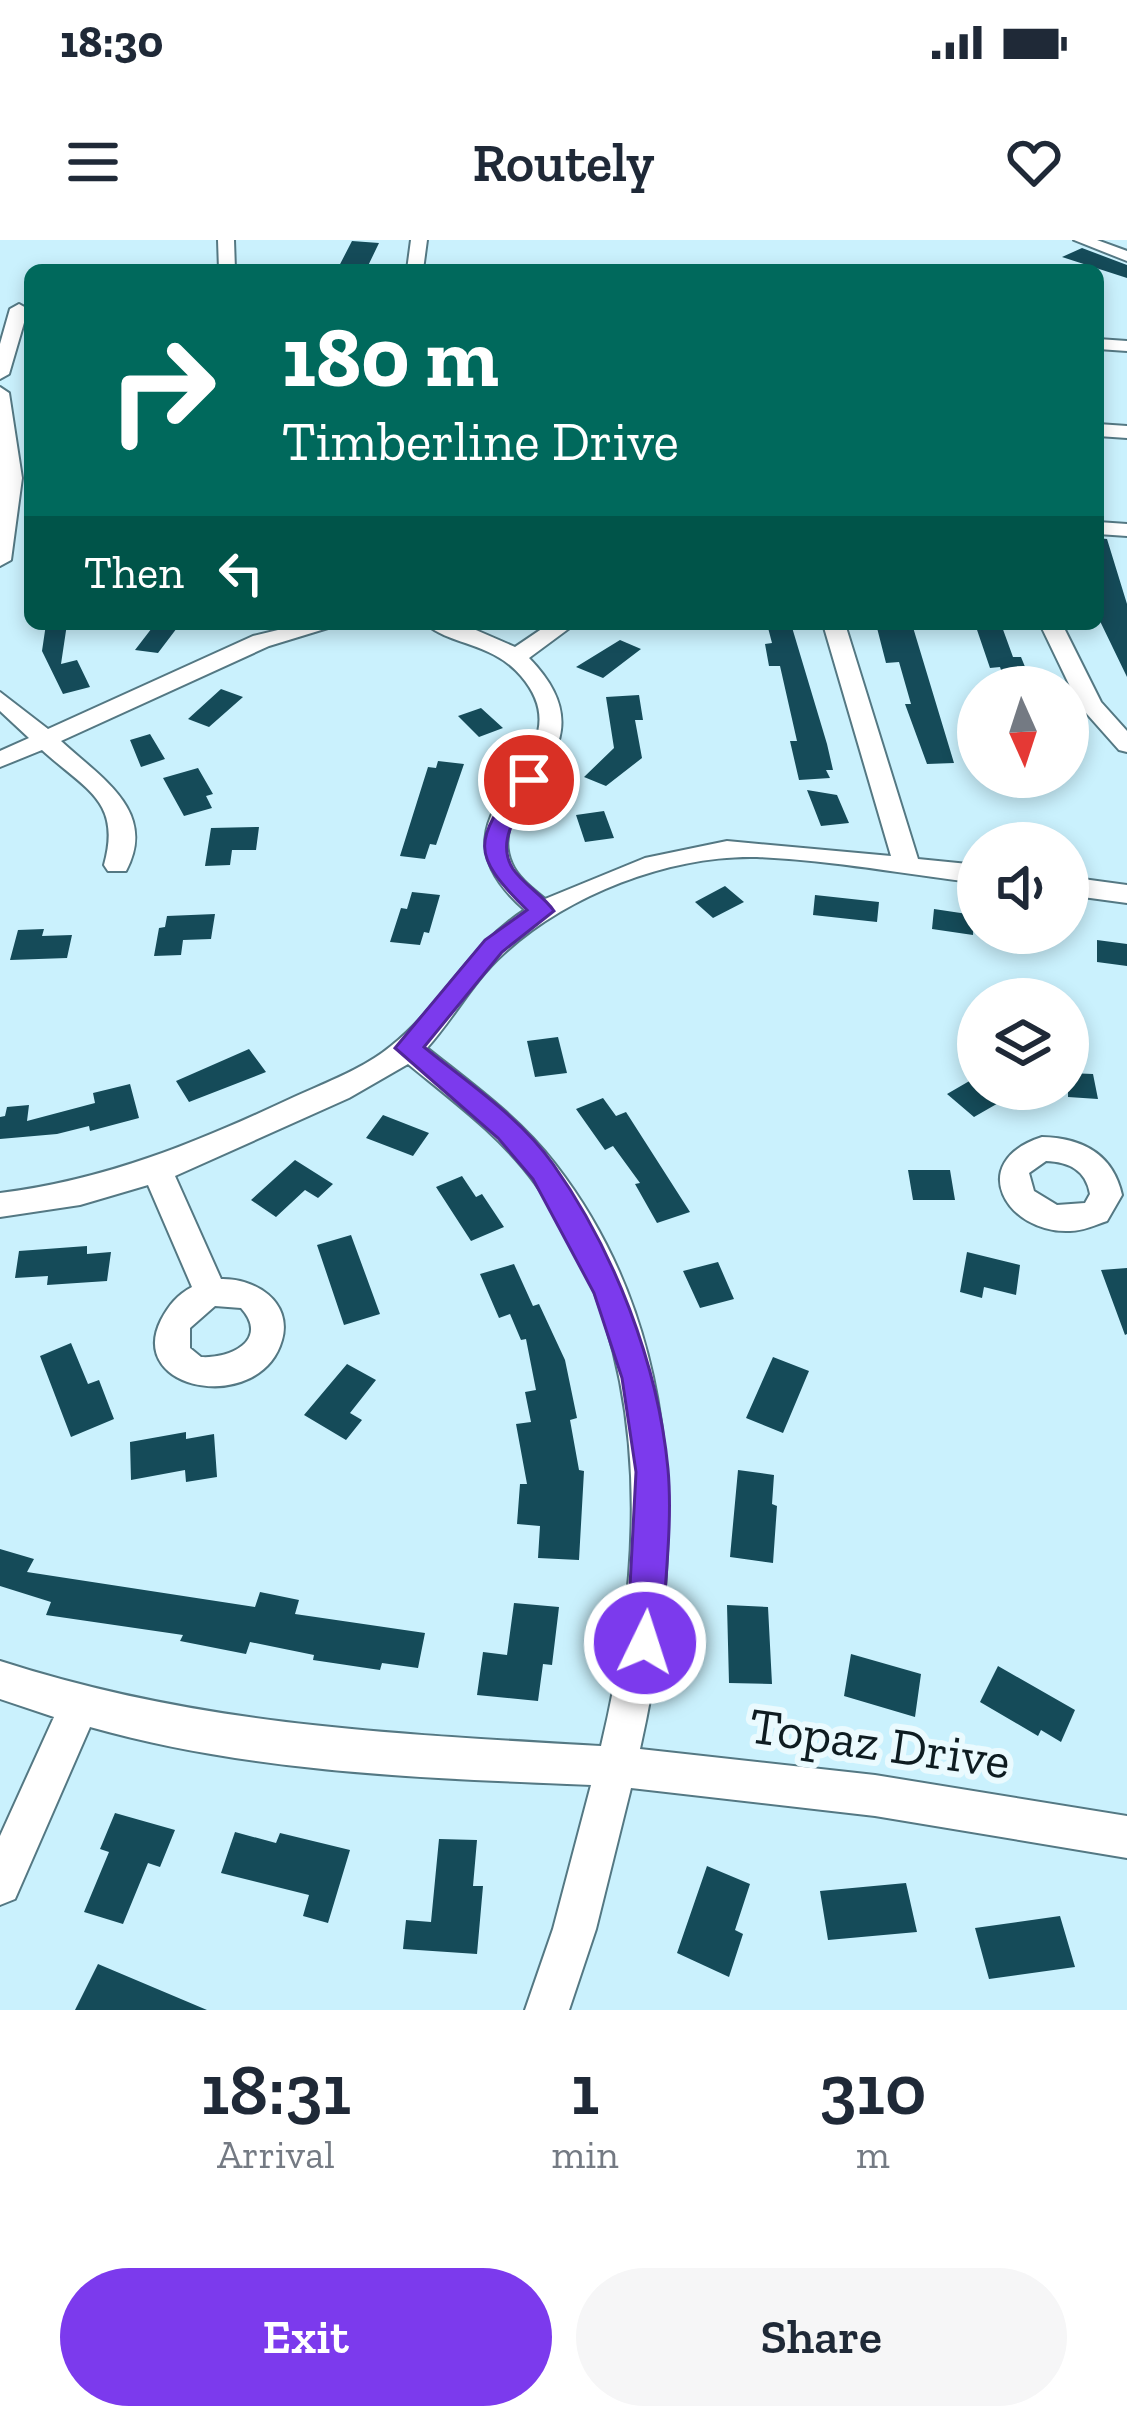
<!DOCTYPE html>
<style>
body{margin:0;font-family:"Zilla Slab",serif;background:#f6f6f7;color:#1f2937;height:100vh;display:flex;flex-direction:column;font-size:45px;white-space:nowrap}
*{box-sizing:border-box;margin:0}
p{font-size:39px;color:#747a83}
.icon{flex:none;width:66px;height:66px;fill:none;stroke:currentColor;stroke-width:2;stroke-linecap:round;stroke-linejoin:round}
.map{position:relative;height:1770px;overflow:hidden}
.sheet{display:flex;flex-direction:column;background:#fff;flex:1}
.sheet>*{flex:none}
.banner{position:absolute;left:24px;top:24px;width:1080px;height:366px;border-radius:18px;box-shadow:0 6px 18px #0003;background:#00695c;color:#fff;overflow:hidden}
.needle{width:78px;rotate:177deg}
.fabs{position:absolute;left:957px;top:426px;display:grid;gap:24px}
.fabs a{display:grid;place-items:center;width:132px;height:132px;border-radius:50%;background:#fff;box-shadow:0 6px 18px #0003;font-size:60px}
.pin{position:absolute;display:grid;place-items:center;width:102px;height:102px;color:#fff;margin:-51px;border:6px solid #fff;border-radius:50%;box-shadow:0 3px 12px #0007}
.me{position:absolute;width:132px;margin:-66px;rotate:4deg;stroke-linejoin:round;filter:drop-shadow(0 0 9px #0008)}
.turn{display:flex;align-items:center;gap:42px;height:252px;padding:0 60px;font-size:54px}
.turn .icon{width:156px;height:156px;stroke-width:2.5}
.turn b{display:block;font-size:84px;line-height:102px}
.then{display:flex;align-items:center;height:114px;padding:0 60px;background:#0003;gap:24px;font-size:45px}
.eta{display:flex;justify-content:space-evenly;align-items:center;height:204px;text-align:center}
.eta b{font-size:72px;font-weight:600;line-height:84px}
.cta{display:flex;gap:24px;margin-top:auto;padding:24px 60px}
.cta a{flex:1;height:138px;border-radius:72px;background:#7c3aed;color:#fff;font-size:48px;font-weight:600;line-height:138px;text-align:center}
.cta a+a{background:#f6f6f7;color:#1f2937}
.status{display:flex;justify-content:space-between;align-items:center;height:84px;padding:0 60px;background:#fff;direction:ltr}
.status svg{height:33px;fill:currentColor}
header{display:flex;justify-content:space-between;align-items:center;height:156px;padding:0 60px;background:#fff;font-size:54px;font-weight:600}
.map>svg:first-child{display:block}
</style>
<div class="status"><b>18:30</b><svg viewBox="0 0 49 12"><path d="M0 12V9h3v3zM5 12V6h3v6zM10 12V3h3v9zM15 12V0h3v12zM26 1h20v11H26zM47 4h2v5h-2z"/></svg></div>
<header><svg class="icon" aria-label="menu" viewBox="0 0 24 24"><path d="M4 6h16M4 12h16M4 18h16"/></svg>Routely<svg class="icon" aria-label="heart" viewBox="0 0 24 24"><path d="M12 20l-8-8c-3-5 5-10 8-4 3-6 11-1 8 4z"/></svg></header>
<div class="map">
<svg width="1127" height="1770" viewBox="0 0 1127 1770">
<rect width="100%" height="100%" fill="#caf1fd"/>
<path fill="#154b59" d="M352,1L379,3L366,30H337Z
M1082,8L1127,25V38L1062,17Z
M1098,298L1107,299L1127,364V437L1098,377Z
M46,384H67L61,424L77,420L90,447L63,454L42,411Z
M155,384H180L158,413L135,410Z
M767,384H791L827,504L833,530H826L830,538L799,540L790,501H797L780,426H769L765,404L772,403Z
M876,384H912L954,523L927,524L905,464H911L899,422L886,423Z
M975,384H1001L1013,417H1021L1030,439H1004L1000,427L990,428Z
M620,400L641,409L603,438L576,427Z
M221,449L243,457L209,487L188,479Z
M639,455L643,480H635L642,518L606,546L584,537L614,508L606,457Z
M481,468L503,488L479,497L458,476Z
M150,494L165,519L141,527L130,500Z
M438,521L464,524L436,605L430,604L425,619L400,616L428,527L436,528Z
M198,528L213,554L206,556L212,568L184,576L163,538Z
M807,550L837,555L849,583L821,586Z
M604,571L614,598L585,602L576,575Z
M259,587L256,610H232L230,625L205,626L211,588Z
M725,646L744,662L713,678L695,662Z
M412,652L440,655L429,693L424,692L420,705L390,702L401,668L407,669Z
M815,655L879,662L877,682L813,675Z
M934,669L974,675L973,695L932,689Z
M215,674L211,699L183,700L181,715L154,716L159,688L165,687L167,676Z
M44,689L42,696L72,695L67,718L10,720L18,690Z
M1097,700L1127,704V726L1097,722Z
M558,797L567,833L535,837L527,801Z
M249,809L266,832L189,862L176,841Z
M1068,833L1093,834L1098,859L1068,857Z
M978,836V849H1023L974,877L947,854Z
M130,844L139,878L90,891L89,886L57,894L0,899V877L5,876L7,867L29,865L27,881L95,863L93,853Z
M603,858L616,876L626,872L690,972L657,983L635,944L640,943L613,906L605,910L576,869Z
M383,875L429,893L413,916L366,898Z
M295,920L333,944L318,958L305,950L276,977L251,960Z
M908,930H950L955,960H913Z
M462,936L476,957L482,954L504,987L471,1001L436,947Z
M351,995L380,1074L344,1085L317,1005Z
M87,1006V1014L111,1012L107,1041L47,1045L48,1036L15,1038L19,1011Z
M967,1012L1020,1025L1016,1055L984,1047L982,1058L960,1052Z
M718,1022L734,1059L700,1068L683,1031Z
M514,1024L533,1066L539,1064L565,1120L577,1178L570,1180L579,1230L584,1231L579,1320L538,1318L540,1286L517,1284L520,1244H527L516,1184L531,1182L525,1152L536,1150L526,1099L521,1100L510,1074L499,1078L480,1034Z
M1127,1028V1094L1125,1095L1101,1030Z
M71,1103L88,1144L99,1140L114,1179L71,1197L40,1116Z
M773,1117L809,1131L783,1193L746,1178Z
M347,1124L376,1140L350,1173L362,1180L346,1200L304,1175Z
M186,1192V1199L214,1194L217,1237L186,1242L185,1230L131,1240L130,1202Z
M738,1230L774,1235L772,1264L777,1266L773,1323L730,1317Z
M0,1309L34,1319L27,1332L255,1367L260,1352L299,1360L295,1374L425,1393L418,1428L382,1423L380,1430L313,1420L314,1415L250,1402L246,1414L180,1401L183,1395L46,1375L51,1362L0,1346Z
M514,1363L559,1367L552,1425L543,1424L538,1461L477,1455L483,1412L507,1415Z
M727,1365L768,1367L772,1444L729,1443Z
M851,1414L921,1434L915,1477L844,1456Z
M998,1426L1075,1470L1061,1502L1041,1490L1038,1496L980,1462Z
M115,1573L175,1590L160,1627L148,1623L123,1684L84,1672L109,1612L100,1609Z
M235,1592L276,1603L280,1593L350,1610L328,1683L303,1676L309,1655L221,1633Z
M439,1599L477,1600L473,1646H483L477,1714L403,1709L406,1680L431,1682Z
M707,1626L750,1644L735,1690L743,1694L729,1737L677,1713Z
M906,1643L917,1692L828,1700L820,1651Z
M1060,1676L1075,1727L989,1739L975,1688Z
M98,1724L207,1770H75Z"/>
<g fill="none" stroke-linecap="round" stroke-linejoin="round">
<g stroke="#547883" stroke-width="4">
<path id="minor" d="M218,0H234L235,30H219Z
M411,0H427L423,30H407Z
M1074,0H1097L1127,11V21Z
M19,64L28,69L9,134L0,139V104L10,69Z
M1098,99L1127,101V111L1098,109Z
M0,147L9,153L22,238L11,320L0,326Z
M1098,184L1127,186V198L1098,196Z
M1098,282L1127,284V296L1098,294Z
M303,384H341L269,406L61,501C101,538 158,571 126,631H108L104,625C122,561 86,550 42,510L0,527V511L29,498L0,471V452L48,489L253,396Z
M426,384H462L515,407L549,384H575L529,418C623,514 480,555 512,624C518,638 533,649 545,659L645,618L727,601L891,616L823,384H845L918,619L978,625V643C905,634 830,620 757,617C669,615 567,655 503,714C473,741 454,778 427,808C472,844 520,878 555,924C687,1094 685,1309 640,1509L875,1535L1127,1576V1618L875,1576L631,1548L596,1689L569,1770H525L553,1689L591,1545C423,1538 253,1533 90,1487L15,1659L0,1665V1596L54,1477L0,1459V1421C201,1486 392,1494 601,1506C646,1318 655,1107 535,943C501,896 453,861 408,824L349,858L175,936L221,1039C254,1038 293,1061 282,1100C261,1175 125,1152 161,1080C169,1065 177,1055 192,1047L148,945L80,965L0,977V953C106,940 198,902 294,857C327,842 363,829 391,806C442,766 466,708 525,670C407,567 597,525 521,436C492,402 452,406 426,384ZM215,1066L241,1068C270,1100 230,1119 201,1117L190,1108V1088Z
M1040,384H1062L1101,462L1127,491V512L1119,510L1079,465Z
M1068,637L1127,645V663L1068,655Z
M1042,897C1082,898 1113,914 1122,955L1107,981C1095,985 1083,991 1070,991C1007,994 964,922 1042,897ZM1046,921C1069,922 1086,930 1090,954L1085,963L1057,965L1034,951L1029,933Z"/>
</g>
<use href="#minor" fill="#fff" fill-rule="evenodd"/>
</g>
<path fill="#7c3aed" stroke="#51269a" stroke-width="3" d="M529,533L540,540C524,565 493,598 513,629C524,645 543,655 554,671L502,712L424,807C468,843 520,877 553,924C614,1010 658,1124 668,1229C673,1285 664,1346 662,1403L657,1415L645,1420L632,1415L627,1403L636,1232L622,1138L594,1053L533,939L498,898L395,808L485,700L527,670C467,611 476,601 521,535Z"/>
<g text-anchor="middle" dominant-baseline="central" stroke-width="12" stroke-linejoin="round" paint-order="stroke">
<g font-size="51" fill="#0e1c21" stroke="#eafafe">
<text transform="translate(880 1503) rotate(8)">Topaz Drive</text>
</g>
</g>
</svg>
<div class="fabs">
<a><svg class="needle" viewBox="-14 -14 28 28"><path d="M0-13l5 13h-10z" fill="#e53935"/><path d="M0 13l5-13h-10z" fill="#747a83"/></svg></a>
<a><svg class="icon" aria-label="sound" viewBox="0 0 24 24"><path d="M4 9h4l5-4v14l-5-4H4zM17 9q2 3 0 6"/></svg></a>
<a><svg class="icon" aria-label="layers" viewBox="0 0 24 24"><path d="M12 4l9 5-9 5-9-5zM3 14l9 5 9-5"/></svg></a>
</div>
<div class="pin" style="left:529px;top:540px;background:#d93025"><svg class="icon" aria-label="arrive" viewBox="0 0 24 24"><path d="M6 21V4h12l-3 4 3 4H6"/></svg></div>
<svg class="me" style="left:645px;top:1403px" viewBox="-20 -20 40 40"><circle r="17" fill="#7c3aed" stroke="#fff" stroke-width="3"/><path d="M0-11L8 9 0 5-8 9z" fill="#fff"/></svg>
<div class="banner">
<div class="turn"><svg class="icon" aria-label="right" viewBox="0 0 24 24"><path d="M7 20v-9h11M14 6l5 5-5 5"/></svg><div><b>180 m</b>Timberline Drive</div></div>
<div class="then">Then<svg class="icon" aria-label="left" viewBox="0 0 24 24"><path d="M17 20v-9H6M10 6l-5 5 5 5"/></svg></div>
</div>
</div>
<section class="sheet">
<div class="eta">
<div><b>18:31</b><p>Arrival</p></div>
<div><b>1</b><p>min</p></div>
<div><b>310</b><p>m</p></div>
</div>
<div class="cta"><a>Exit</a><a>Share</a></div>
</section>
